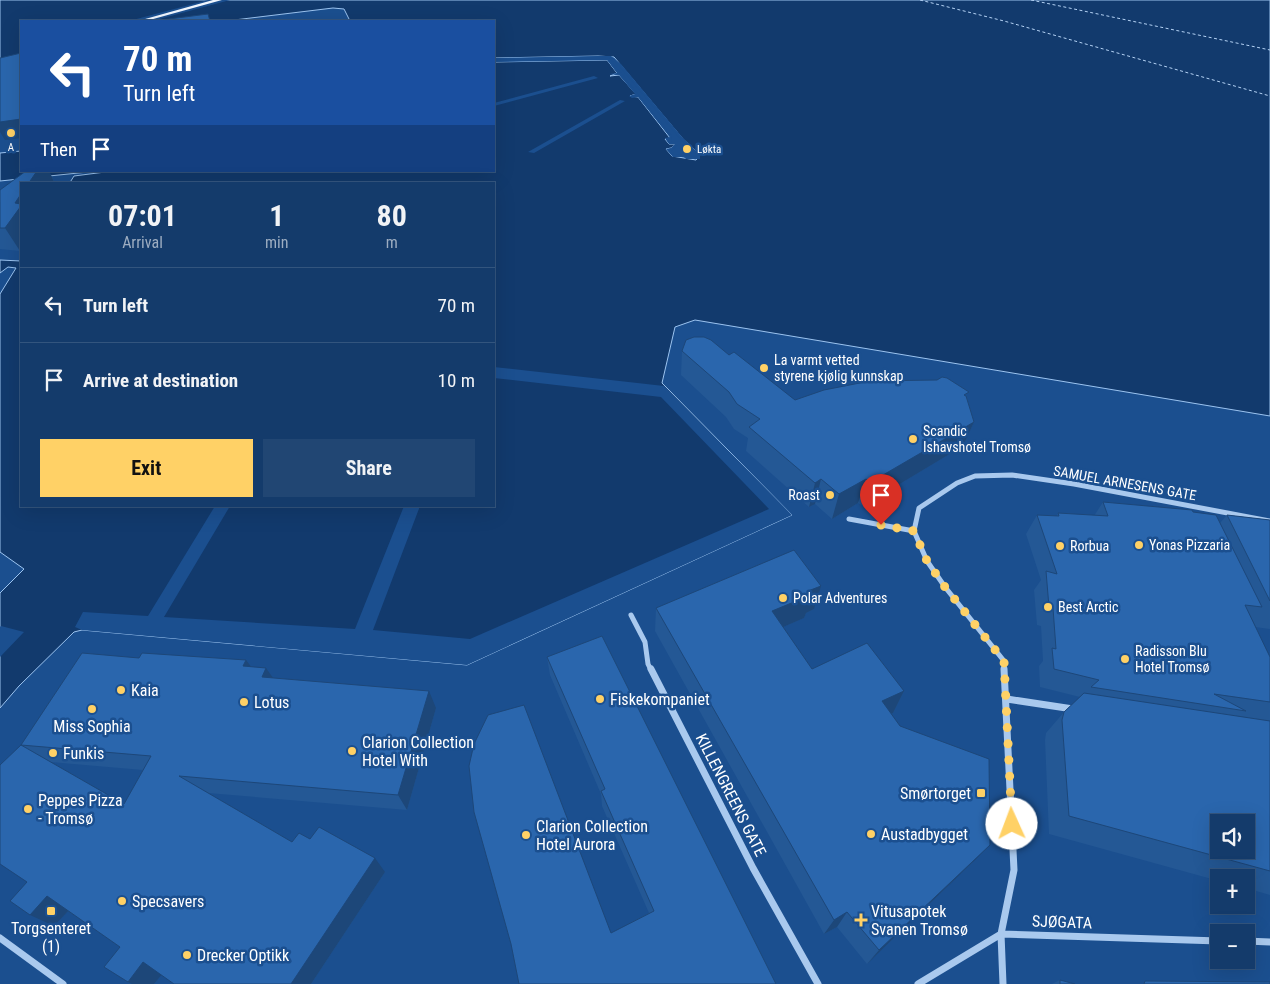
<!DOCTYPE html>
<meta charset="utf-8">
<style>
body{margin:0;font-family:"Roboto Condensed",sans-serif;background:#214673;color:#f1f3f6;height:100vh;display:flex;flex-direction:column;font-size:19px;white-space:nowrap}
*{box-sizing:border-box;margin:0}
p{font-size:16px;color:#9dadc1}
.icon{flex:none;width:28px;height:28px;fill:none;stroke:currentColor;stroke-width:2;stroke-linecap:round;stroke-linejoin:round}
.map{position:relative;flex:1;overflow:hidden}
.panel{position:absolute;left:20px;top:182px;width:475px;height:325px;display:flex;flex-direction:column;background:#143b6b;border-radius:0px;box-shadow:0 5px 20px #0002,0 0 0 1px #33557e}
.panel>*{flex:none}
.banner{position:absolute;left:20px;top:20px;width:475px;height:152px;border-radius:0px;box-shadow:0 5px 20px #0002,0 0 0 1px #33557e;background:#1a4fa0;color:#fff;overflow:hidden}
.tools{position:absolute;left:1210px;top:814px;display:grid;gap:10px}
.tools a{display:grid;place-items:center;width:45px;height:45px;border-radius:0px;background:#143b6b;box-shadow:0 5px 20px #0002,0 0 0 1px #33557e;font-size:25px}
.pin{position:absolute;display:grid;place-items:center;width:42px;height:42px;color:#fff;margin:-51px -21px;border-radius:50% 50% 50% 0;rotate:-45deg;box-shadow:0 0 5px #0007}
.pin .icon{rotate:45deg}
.me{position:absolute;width:55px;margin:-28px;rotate:358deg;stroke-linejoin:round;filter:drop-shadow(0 0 4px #0008)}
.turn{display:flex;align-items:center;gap:18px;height:105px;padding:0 20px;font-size:22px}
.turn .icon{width:65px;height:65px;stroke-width:2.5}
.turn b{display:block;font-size:35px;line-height:42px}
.then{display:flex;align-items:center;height:48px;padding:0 20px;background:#0003;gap:10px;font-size:19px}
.eta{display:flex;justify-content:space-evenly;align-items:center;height:85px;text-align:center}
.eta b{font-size:30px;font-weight:700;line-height:35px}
.button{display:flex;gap:10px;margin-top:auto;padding:10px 20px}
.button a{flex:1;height:58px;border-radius:0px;background:#ffd166;color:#111;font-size:20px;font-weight:700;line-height:58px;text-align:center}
.button a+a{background:#214673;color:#f1f3f6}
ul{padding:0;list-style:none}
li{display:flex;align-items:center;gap:15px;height:75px;padding:0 20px;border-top:1px solid #33557e}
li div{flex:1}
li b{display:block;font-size:19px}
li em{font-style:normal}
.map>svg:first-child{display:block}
</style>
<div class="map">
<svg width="1270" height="984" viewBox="0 0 1270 984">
<rect width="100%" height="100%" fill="#1b4f8f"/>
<path fill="#123a6d" stroke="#9cc4f0" d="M0,0H1270V416L695,320L675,327L662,383L792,515L467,665L82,630L74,632L19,686L0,708V593L24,569L0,552V294L16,268L8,267L0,273V260L21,261V506H494V184H69L74,176L113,171H494V62L607,60L617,73L610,76L619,75L636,94L630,96L638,97L670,138L665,139L669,144H676L671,148L666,149L672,156L696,160L700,155L683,139L614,57L598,56L494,58V21H350L344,9L333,8L226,21H21V64L0,62Z
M21,151V171H98L0,181V153Z"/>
<path fill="#1b4f8f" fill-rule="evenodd" d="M208,0H230L152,21H129Z
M598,56H611L621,64L683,138L700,155V159H686L684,157H673L666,149L671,148L675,144H669L665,138L670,137L638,97L632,98L629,96L635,94L619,75L609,74L617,73L607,60L494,62V58ZM609,58L619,66L681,140L698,157L674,154L671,151L678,145V142H671L672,136Z
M594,76L598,78L494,106V103Z
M620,100L625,101L534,153L528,152Z
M494,367L664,386L792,515L467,665L82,630L75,627L83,612L148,616L215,506H230L164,617L355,629L404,506H420L373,630L470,639L769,509L661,397L494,378Z
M1,626L24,632L0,657V627Z"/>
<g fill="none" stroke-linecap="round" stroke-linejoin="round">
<path stroke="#b5d3f5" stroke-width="1" stroke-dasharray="3 2.5" stroke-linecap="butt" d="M920,0L1004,21L1270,96
M1031,0L1270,50"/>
<path stroke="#a9c9ee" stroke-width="5" d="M849,519L914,531
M631,615L645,642L648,664L651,670
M1004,670V661L945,587L927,561L914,531L919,508L957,483L975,476L1012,475L1074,484L1270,521"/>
<path stroke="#a9c9ee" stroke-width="7" d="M651,669L753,868L818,984
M1007,699L1073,709
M0,938L63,984
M1246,941L1270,942
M918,984L1001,934L1219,941
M1003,984L1001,934L1014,870L1004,669"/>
<path fill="#f0f6ff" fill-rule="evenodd" d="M213,0H222L146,21H138Z"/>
</g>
<path fill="#245895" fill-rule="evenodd" d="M26,171H49L55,183L21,184V249L20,251L0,249V190Z
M682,351L729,355L795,400L967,398L974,422L963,446L863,506L858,503L832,519L815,504L809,507L746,451L748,438L734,429L726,417L681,375Z
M1103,502L1193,512L1220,523L1227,515L1270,520V629L1255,627L1270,657V895L1246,888V878H1219V881L1049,834L1045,740L1046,733L1064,712L1080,697L1040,687L1039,666L1043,661L1041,626L1037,625L1034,590L1041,580L1026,534L1037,515L1057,516L1058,513L1094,516Z
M656,608L814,609L806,613L804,618L783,627L812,669L904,691L893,713L891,714L973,862L867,964L837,927L824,934L655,631Z
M547,657L776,984H519L611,933L649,913L602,806L601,794L550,675Z
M251,667L273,678L436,708L407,810L208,793L292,842L310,839L385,872L311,984H174L161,975L154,984H132L120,947L68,911L54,926L27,882L21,745ZM51,762L85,765L143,770L124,804Z
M1060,980L1075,984H1052Z"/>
<path fill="#1d4779" d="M21,119V138L5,140L0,132V122Z
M37,171H49L55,184H28Z
M21,194V249L20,251L5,228L15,203Z
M974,422L963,446L863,506L871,482Z
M821,479L815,504L809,507L815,483Z
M866,479L858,503L832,519L839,494Z
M821,586L814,609L806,613L804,618L767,634L772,611L808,591Z
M246,660L259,677L243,666Z
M266,668L278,685L262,677Z
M429,691L436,708L407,810L398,795Z
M904,691L893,713L872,723L882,701Z
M990,845L973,862L867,964L879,950Z
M375,858L385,872L311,984H291Z
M47,896L70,909L54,926L30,915Z
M847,912L837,927L824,934L834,920Z
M143,962L163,973L154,984H132L128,982Z"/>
<path fill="#2a66ad" stroke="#1d4779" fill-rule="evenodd" d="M208,14L210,21H152H153Z
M21,53V119L0,122V58Z
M26,171H37L28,184H21V194L15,203L21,204V206L5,228H0V190Z
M694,337H704L711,340L729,355L734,352L795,400L824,390L870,381L937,380L942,377L947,378L969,392L964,395L966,396L974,422L871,482L866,479L839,494L821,479L815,483L749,427L760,419L737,404L729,392L682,351L686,340Z
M1103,502L1192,510L1193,512L1216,515L1262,607L1245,605L1270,657V702L1214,694L1246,711L1091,687L1099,680L1054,669L1052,648L1056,649L1053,608L1049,607L1046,571L1057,574L1037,515L1059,516L1058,513L1108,516Z
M1227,515L1270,520V601Z
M794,550L821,586L808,591L811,595L772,611L812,669L867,643L904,691L882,701L900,726L989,759L990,845L879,950L847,912L834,920L656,608Z
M602,636L776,984H519L511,944L474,812L469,766L474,744L488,715L524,705L611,933L654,911L601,791L605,789L547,657Z
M82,653L139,658L142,653L246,660L243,666L266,668L262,677L429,691L398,795L179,776L292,842L299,833L310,839L319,827L375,858L291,984H174L143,962L128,982L104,967L120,947L47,896L30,915L10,901L27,882L0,864V765L21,745ZM21,745L151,756L124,804Z
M1084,693L1270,721V871L1069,816L1062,720L1064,712ZM1219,822H1246V850H1219Z
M1060,980L1075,984H1060Z
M1145,981L1270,982V984H1144Z"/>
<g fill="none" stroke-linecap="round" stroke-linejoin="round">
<path stroke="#ffd166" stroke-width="9" stroke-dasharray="0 16.2" d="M881,525L914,531L927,561L945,587L1004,661L1012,824"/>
</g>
<g fill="#ffd166" stroke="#1b4f8f" stroke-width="2">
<circle cx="11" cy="133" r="5"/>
<circle cx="687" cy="149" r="5"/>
<circle cx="764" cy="368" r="5"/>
<circle cx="913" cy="439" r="5"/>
<circle cx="830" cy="495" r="5"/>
<circle cx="1139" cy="545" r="5"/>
<circle cx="1060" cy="546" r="5"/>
<circle cx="783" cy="598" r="5"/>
<circle cx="1048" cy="607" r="5"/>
<circle cx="1125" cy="659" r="5"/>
<circle cx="121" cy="690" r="5"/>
<circle cx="600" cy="699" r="5"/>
<circle cx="244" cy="702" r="5"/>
<circle cx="92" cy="709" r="5"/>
<circle cx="352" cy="751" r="5"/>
<circle cx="53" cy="753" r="5"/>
<rect x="976" y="788" width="10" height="10" rx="2.5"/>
<circle cx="28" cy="809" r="5"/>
<circle cx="871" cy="834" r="5"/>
<circle cx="526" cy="835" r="5"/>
<circle cx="122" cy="901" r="5"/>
<rect x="46" y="906" width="10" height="10" rx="2.5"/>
<path d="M858.5 912.5h5v5h5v5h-5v5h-5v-5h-5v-5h5z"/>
<circle cx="187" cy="955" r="5"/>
</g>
<g text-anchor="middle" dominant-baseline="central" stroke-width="5" stroke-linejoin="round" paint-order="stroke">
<g font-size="11" fill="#fff" stroke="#1b4f8f">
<text x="11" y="147">A</text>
<text x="697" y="149" text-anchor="start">Løkta</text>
</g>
<g font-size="14" fill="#fff" stroke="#1b4f8f" text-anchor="start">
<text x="774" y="360">La varmt vetted<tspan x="774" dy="16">styrene kjølig kunnskap</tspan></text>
<text x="923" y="431">Scandic<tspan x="923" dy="16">Ishavshotel Tromsø</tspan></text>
<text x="820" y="495" text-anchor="end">Roast</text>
<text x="1149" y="545">Yonas Pizzaria</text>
<text x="1070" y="546">Rorbua</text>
<text x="793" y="598">Polar Adventures</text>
<text x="1058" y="607">Best Arctic</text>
<text x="1135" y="651">Radisson Blu<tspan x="1135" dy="16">Hotel Tromsø</tspan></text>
</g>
<g font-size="14" fill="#fff" stroke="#1b4f8f">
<text transform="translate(1125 483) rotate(10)">SAMUEL ARNESENS GATE</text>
</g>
<g font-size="16" fill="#fff" stroke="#1b4f8f" text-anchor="start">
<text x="131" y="690">Kaia</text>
<text x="610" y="699">Fiskekompaniet</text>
<text x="254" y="702">Lotus</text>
<text x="92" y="726" text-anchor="middle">Miss Sophia</text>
<text x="362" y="742">Clarion Collection<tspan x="362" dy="18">Hotel With</tspan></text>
<text x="63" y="753">Funkis</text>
<text x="971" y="793" text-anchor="end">Smørtorget</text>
<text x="38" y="800">Peppes Pizza<tspan x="38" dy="18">- Tromsø</tspan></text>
<text x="536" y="826">Clarion Collection<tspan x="536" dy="18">Hotel Aurora</tspan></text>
<text x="881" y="834">Austadbygget</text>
<text x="132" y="901">Specsavers</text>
<text x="871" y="911">Vitusapotek<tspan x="871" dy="18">Svanen Tromsø</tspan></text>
<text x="51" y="928" text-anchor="middle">Torgsenteret<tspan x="51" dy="18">(1)</tspan></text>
<text x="197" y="955">Drecker Optikk</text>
</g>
<g font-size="16" fill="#fff" stroke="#1b4f8f">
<text transform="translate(731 795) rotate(63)">KILLENGREENS GATE</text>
<text transform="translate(1062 922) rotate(2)">SJØGATA</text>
</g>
</g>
</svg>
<div class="tools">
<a><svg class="icon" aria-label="sound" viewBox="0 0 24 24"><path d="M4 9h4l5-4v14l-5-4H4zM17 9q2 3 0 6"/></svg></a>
<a>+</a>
<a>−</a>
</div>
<div class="pin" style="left:881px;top:525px;background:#d93025"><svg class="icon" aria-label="arrive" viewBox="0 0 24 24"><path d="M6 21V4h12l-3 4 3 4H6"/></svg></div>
<svg class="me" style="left:1012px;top:824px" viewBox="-20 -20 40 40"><circle r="19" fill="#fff"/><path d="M0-13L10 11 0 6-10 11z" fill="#ffd166"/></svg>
<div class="banner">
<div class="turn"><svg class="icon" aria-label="left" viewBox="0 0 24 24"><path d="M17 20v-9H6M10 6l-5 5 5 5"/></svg><div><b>70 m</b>Turn left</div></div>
<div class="then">Then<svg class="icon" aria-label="arrive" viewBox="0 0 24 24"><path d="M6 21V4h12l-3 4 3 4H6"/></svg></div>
</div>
<section class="panel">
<div class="eta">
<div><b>07:01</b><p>Arrival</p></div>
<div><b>1</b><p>min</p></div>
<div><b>80</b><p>m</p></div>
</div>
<ul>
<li><svg class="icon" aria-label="left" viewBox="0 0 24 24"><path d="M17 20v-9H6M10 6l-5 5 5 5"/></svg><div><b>Turn left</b></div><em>70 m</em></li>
<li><svg class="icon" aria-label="arrive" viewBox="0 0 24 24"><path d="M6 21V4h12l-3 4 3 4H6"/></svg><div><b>Arrive at destination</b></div><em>10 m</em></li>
</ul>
<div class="button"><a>Exit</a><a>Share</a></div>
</section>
</div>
